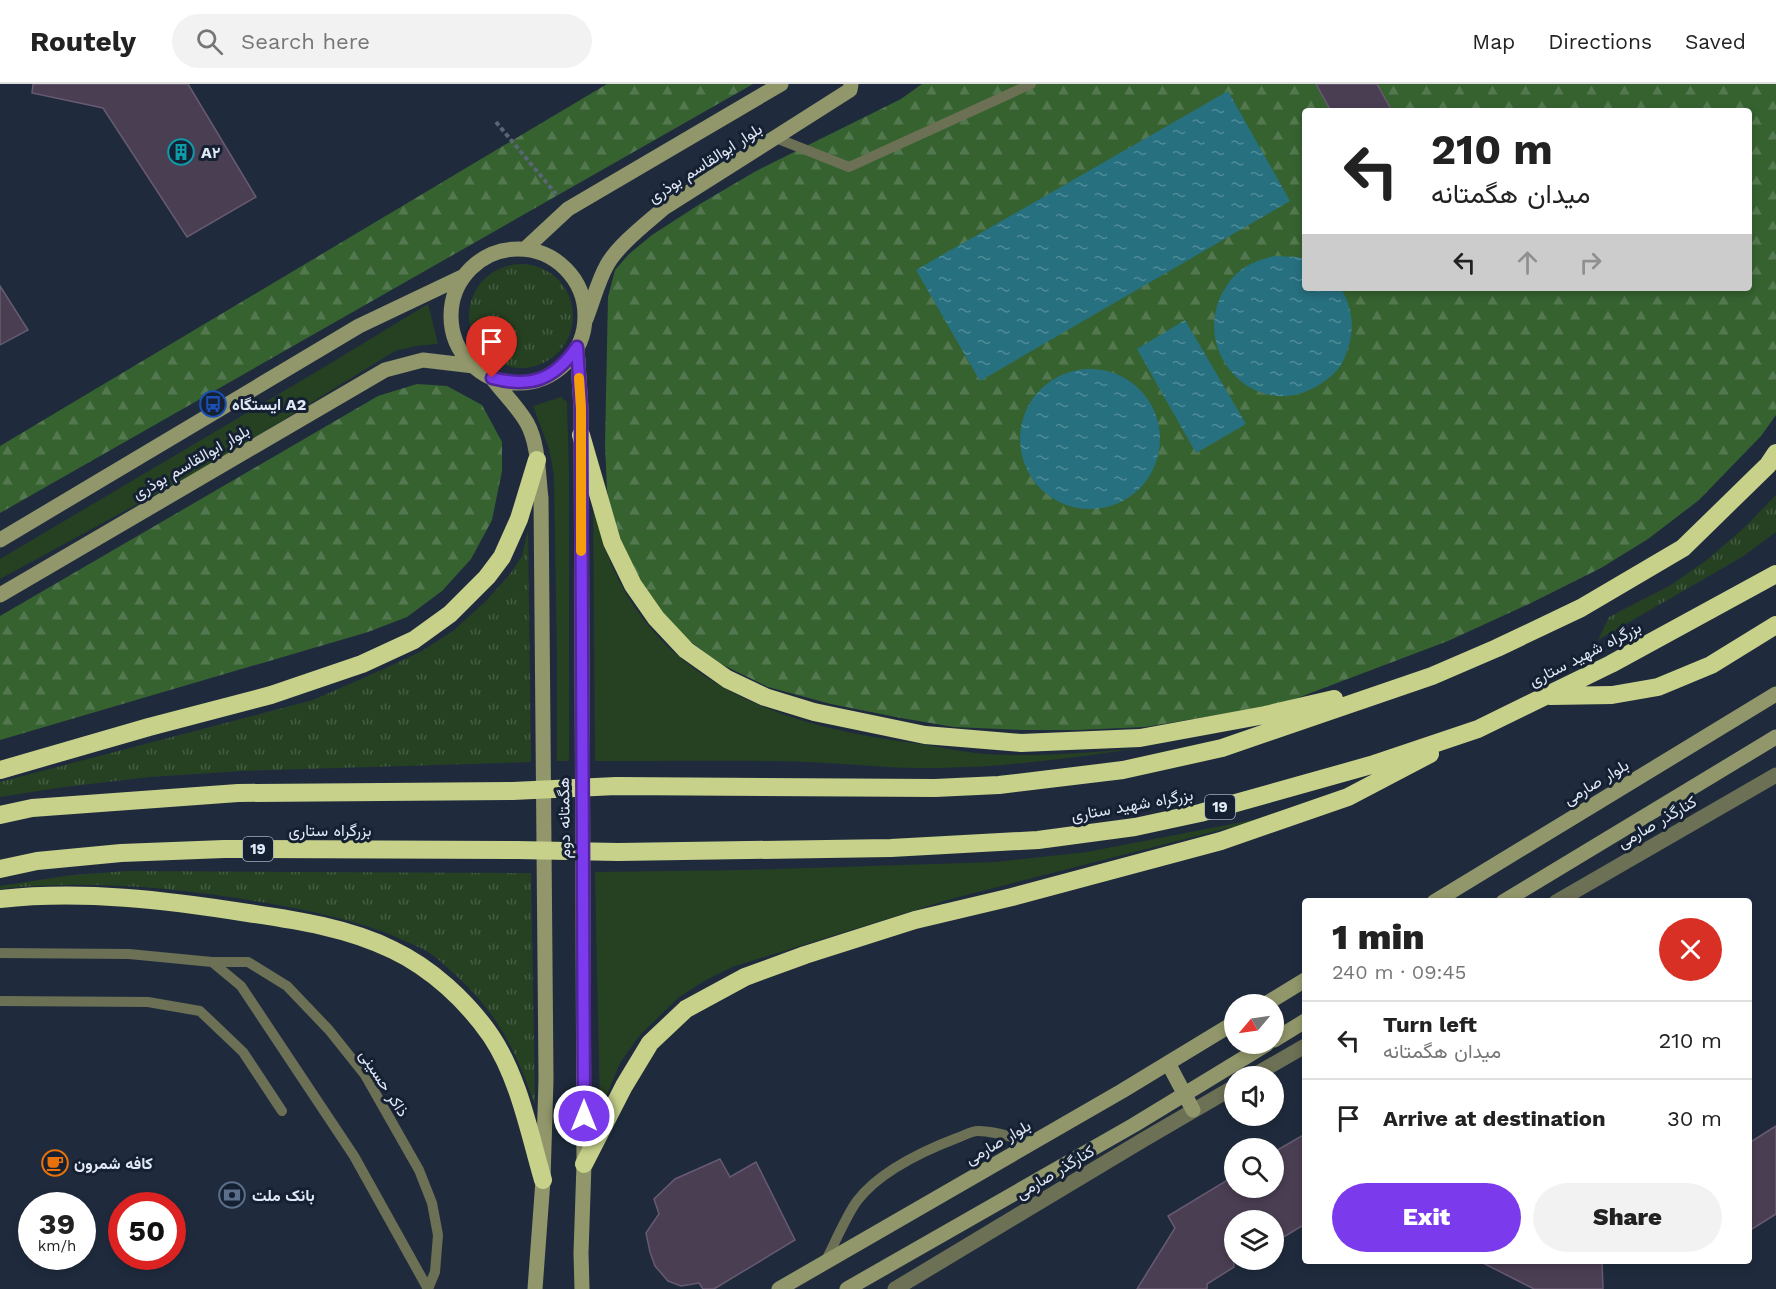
<!DOCTYPE html>
<meta charset="utf-8">
<style>
body{margin:0;font-family:"Work Sans",Vazirmatn,sans-serif;background:#f2f2f2;color:#222;height:100vh;display:flex;flex-direction:column;font-size:22px;white-space:nowrap}
*{box-sizing:border-box;margin:0}
p{font-size:20px;color:#767676}
.icon{flex:none;width:33px;height:33px;fill:none;stroke:currentColor;stroke-width:2;stroke-linecap:round;stroke-linejoin:round}
.map{position:relative;flex:1;overflow:hidden}
.details{position:absolute;left:1302px;top:814px;width:450px;height:366px;display:flex;flex-direction:column;background:#fff;border-radius:6px;box-shadow:0 3px 9px #0003}
.details>*{flex:none}
.banner{position:absolute;left:1302px;top:24px;width:450px;height:183px;border-radius:6px;box-shadow:0 3px 9px #0003;background:#fff;color:#222;overflow:hidden}
.needle{width:39px;rotate:241deg}
.controls{position:absolute;left:1224px;top:910px;display:grid;gap:12px}
.controls a{display:grid;place-items:center;width:60px;height:60px;border-radius:50%;background:#fff;box-shadow:0 3px 9px #0003;font-size:30px}
.speed{position:absolute;left:18px;top:1108px;display:flex;gap:12px;font-size:30px;font-weight:700;text-align:center}
.speed>*{display:grid;place-content:center;width:78px;height:78px;border-radius:50%;background:#fff;box-shadow:0 3px 9px #0003;line-height:1}
.speed small{font-size:15px;font-weight:400}
.speed .limit{border:9px solid #d22;background:#fff;color:#111}
.pin{position:absolute;display:grid;place-items:center;width:51px;height:51px;color:#fff;margin:-62px -26px;border-radius:50% 50% 50% 0;rotate:-45deg;box-shadow:0 0 6px #0007}
.pin .icon{rotate:45deg}
.me{position:absolute;width:66px;margin:-33px;rotate:0deg;stroke-linejoin:round;filter:drop-shadow(0 0 4px #0008)}
.turn{display:flex;align-items:center;gap:21px;height:126px;padding:0 30px;font-size:27px}
.turn .icon{width:78px;height:78px;stroke-width:2.5}
.turn b{display:block;font-size:42px;line-height:51px}
.lanes{display:flex;align-items:center;height:57px;padding:0 30px;background:#0003;justify-content:center;gap:30px;direction:ltr}
.lanes .off{opacity:.35}
.round{display:grid;place-items:center;flex:none;width:63px;height:63px;border-radius:32px;background:#f2f2f2}
.overview{display:flex;align-items:center;justify-content:space-between;height:102px;padding:0 30px}
h1{font-size:36px;font-weight:800;line-height:45px}
.action{display:flex;gap:12px;margin-top:auto;padding:12px 30px}
.action a{flex:1;height:69px;border-radius:36px;background:#7c3aed;color:#fff;font-size:24px;font-weight:800;line-height:69px;text-align:center}
.action a+a{background:#f2f2f2;color:#222}
ul{padding:0;list-style:none}
li{display:flex;align-items:center;gap:18px;height:78px;padding:0 30px;border-top:2px solid #e0e0e0}
li div{flex:1}
li b{display:block;font-size:22px}
li em{font-style:normal}
header{display:flex;align-items:center;gap:36px;box-sizing:border-box;height:84px;padding:0 30px;background:#fff;border-bottom:2px solid #e0e0e0}
header strong{font-size:28px}
nav{display:flex;gap:33px;margin-inline-start:auto;font-size:21px}
.search{width:420px;height:54px;background:#f2f2f2;display:flex;align-items:center;gap:15px;box-sizing:border-box;padding:0 21px;border-radius:33px;color:#767676;font-size:22px}
.map>svg:first-child{display:block}
</style>
<header>
<strong>Routely</strong>
<div class="search"><svg class="icon" aria-label="search" viewBox="0 0 24 24"><circle cx="10" cy="10" r="6"/><path d="M15 15l6 6"/></svg>Search here</div>
<nav><a>Map</a><a>Directions</a><a>Saved</a></nav>
</header>
<div class="map">
<svg width="1776" height="1205" viewBox="0 0 1776 1205">
<defs>
<pattern id="grass-tufts" width="24" height="20" patternUnits="userSpaceOnUse" patternTransform="scale(1.5)"><rect width="24" height="20" fill="#264122"/><path d="M3 7l-1-3M5 7V3M7 7l1-3M15 17l-1-3M17 17v-4M19 17l1-3" fill="none" stroke="#455c43"/></pattern>
<pattern id="forest-firs" width="22" height="20" patternUnits="userSpaceOnUse" patternTransform="scale(1.5)"><rect width="22" height="20" fill="#366230"/><path d="M5 1l3.5 6h-7zM16 11l3.5 6h-7z" fill="#53784f"/></pattern>
<pattern id="water-ripples" width="26" height="14" patternUnits="userSpaceOnUse" patternTransform="scale(1.5)"><rect width="26" height="14" fill="#27707f"/><path d="M2 4q2-2 4 0t4 0M15 11q2-2 4 0t4 0" fill="none" stroke="#508b98"/></pattern>
</defs>
<rect width="100%" height="100%" fill="#1f2b3d"/>
<path fill="url(#grass-tufts)" d="M469 232a52 52 0 1 1 104 0a52 52 0 1 1-104 0Z
M1776,411V448L1742,473L1598,556L1609,533L1671,501L1708,475L1745,443Z
M528,446L531,678L241,687L150,693L64,703L0,713V698L313,616L384,585L422,567L453,547L486,517L510,490L522,472Z
M128,787L531,789L535,1021C516,967 497,927 452,888C445,881 436,873 428,868C422,864 414,861 407,858C372,841 336,833 299,825C201,806 100,794 0,805V802L72,791Z"/>
<path fill="url(#forest-firs)" fill-rule="evenodd" d="M607,0H753L0,429V362Z
M922,0H1776V331L1761,352L1699,416L1648,455L1601,484L1529,520L1448,557L1292,616L1248,626L1145,643L1077,646H1023L954,643L901,634L831,620L768,603L719,579L682,551L647,510L618,451L610,427L607,405L605,361L608,213L615,186L629,170L652,151L700,120L756,87L901,15ZM1305,27H1749V204H1305Z
M417,300L447,302L482,321L502,358V387L492,436L471,475L442,507L407,533L368,548L0,656V532L378,312Z"/>
<path fill="#264122" d="M428,220L438,260L416,262L395,267L220,375L0,495V475L326,282Z
M561,313L567,318L569,391V677H557V576L554,391L549,365L533,322Z
M593,409C597,428 599,449 606,467C656,601 783,642 913,659C937,662 960,668 985,670C1036,673 1088,669 1139,664C1074,674 1007,683 940,684C896,685 853,680 809,678C738,676 667,677 595,677Z
M1279,731L951,815L732,883L704,897L678,914L640,951L620,979L600,1028L595,788L743,786L996,778L1087,768Z"/>
<path fill="url(#water-ripples)" d="M1228,7L1290,117L980,297L916,186Z
M1274,172L1299,173L1305,176V204H1341C1354,227 1355,249 1345,273C1340,286 1328,296 1317,302C1254,340 1186,264 1226,203C1232,193 1242,183 1253,179C1259,176 1267,174 1274,172Z
M1185,236L1246,340L1196,369L1137,265Z
M1020 355a70 70 0 1 1 140 0a70 70 0 1 1-140 0Z"/>
<path fill="#4a3e53" stroke="#675a71" stroke-width="1.5" d="M33,0H188L256,113L187,153L103,24L32,9Z
M1316,0H1377L1392,27H1331Z
M0,202L28,246L0,261Z
M1776,1042V1130L1749,1147V1059Z
M1305,1050V1140L1274,1159V1137H1234V1183L1207,1200V1205H1137L1175,1144L1168,1132L1234,1092V1104H1274V1068Z
M720,1075L730,1093L756,1078L795,1156L714,1205H703L699,1199L681,1202L668,1197L655,1182L650,1168L646,1149L659,1130L654,1115L675,1095Z
M1481,1178H1602L1603,1205H1534Z"/>
<g fill="none" stroke-linecap="round" stroke-linejoin="round">
<path stroke="#5a6575" stroke-width="4" stroke-dasharray="4.5 3" stroke-linecap="butt" d="M496,38L556,110"/>
<path stroke="#6c7054" stroke-width="10" d="M776,54L849,83L1031,0
M0,869L129,870L212,878
M212,878H248L287,902L329,946L365,991L419,1086L432,1119L438,1151L435,1188L428,1205L354,1072L241,902Z
M0,917L148,918L200,927L243,968L282,1027
M825,1178C834,1161 846,1132 857,1117C879,1088 923,1067 957,1054C963,1052 971,1047 978,1047C996,1047 1014,1054 1032,1059"/>
<path stroke="#6c7054" stroke-width="15" d="M1556,818L1776,691
M1251,993L1305,962
M895,1205L1143,1056L1234,1003"/>
<path stroke="#91976a" stroke-width="15" d="M525,165L568,125L781,0
M451 232a67 67 0 1 1 134 0a67 67 0 1 1-134 0Z
M586,235C593,217 598,197 607,181C618,161 647,139 664,124L850,6L851,0
M577,263L581,324L584,1080L581,1169L582,1205
M492,294C503,309 518,323 527,339C539,361 538,391 541,414L546,995L543,1096L535,1205
M0,456L359,242L462,193
M0,511L385,286L423,276L474,282
M1434,818L1776,610
M1503,818L1776,653
M1264,921L1305,896
M1274,956L1305,937
M1168,979L1193,1026
M779,1205L1122,1007L1234,939
M847,1205L1134,1041L1267,960"/>
<path stroke="#c7d18a" stroke-width="18" d="M581,351L612,458L633,501L656,534L686,566L727,595L765,613L814,628L925,651L1021,659L1140,654L1265,631L1334,615
M1550,612L1612,611L1658,603L1711,581L1776,541
M0,686L149,643L271,611L362,580L414,556L450,530L487,493L502,473L519,435L537,376
M0,731L32,724L238,709L513,707L616,702L935,704L999,701L1123,686L1222,664L1432,592L1497,564L1581,524L1683,464L1768,381L1776,369
M0,785L37,777L121,769L224,765L517,766L618,768L891,764L1038,756L1135,743L1200,729L1371,681L1478,645L1611,580L1776,490
M0,815C83,806 166,816 248,829C296,836 349,844 393,866C431,884 467,917 491,952C519,994 529,1048 543,1096
M584,1080L624,1002L650,959L686,925L745,893L805,871L915,836L1012,813L1221,757L1348,713L1430,670"/>
</g>
<g fill="none" stroke-linecap="round" stroke-linejoin="round">
<g stroke="#51269a" stroke-width="15">
<path id="route" d="M492,294C531,304 554,296 577,263L581,324L584,1032"/>
</g>
<use href="#route" stroke="#7c3aed" stroke-width="10"/>
<path stroke="#f59e0b" stroke-width="10" d="M579,294L581,324V467"/>
</g>
<defs>
<g id="building-ring" transform="scale(1.35)"><circle r="9.5" fill="#152133" stroke="#0f9aa8" stroke-width="1.5"/><path d="M-4-6H4V6H1V3H-1V6H-4ZM-2.5-4.3h1.7v1.8h-1.7ZM.8-4.3h1.7v1.8H.8ZM-2.5-1h1.7V.8h-1.7ZM.8-1h1.7V.8H.8Z" fill="#0f9aa8"/></g>
<g id="bus-ring" transform="scale(1.35)"><circle r="9.5" fill="#152133" stroke="#1a4fb4" stroke-width="1.5"/><path d="M-5-6H5V4H4V6H2V4H-2V6H-4V4H-5ZM-3.5-4V0h7V-4ZM-3.5 1.2v1.5H-2V1.2ZM2 1.2v1.5H3.5V1.2Z" fill="#1a4fb4"/></g>
<g id="cafe-ring" transform="scale(1.35)"><circle r="9.5" fill="#152133" stroke="#e8710a" stroke-width="1.5"/><path d="M-5.5-4.5H6V0H3Q3 3.5 0 3.5H-2.5Q-5.5 3.5-5.5 0ZM3-3.2v2h1.7v-2ZM-6 4.5H4V6H-6Z" fill="#e8710a"/></g>
<g id="bank-ring" transform="scale(1.35)"><circle r="9.5" fill="#152133" stroke="#5c6f8a" stroke-width="1.5"/><path d="M-6-4H6V4H-6ZM0-2.3a2.3 2.3 0 1 0 0 4.6a2.3 2.3 0 1 0 0-4.6Z" fill="#5c6f8a"/></g>
</defs>
<g fill-rule="evenodd">
<use href="#building-ring" x="181" y="68"/>
<use href="#bus-ring" x="213" y="320"/>
<use href="#cafe-ring" x="55" y="1079"/>
<use href="#bank-ring" x="232" y="1111"/>
</g>
<g text-anchor="middle" dominant-baseline="central" stroke-width="6" stroke-linejoin="round" paint-order="stroke">
<g fill="#152133" stroke="#a4adbc" stroke-width="1.5">
<rect x="1205" y="711" width="30" height="24" rx="4.5"/>
<rect x="243" y="753" width="30" height="24" rx="4.5"/>
</g>
<g font-size="15" font-weight="bold" fill="#e1e9f6">
<text x="1220" y="723">19</text>
<text x="258" y="765">19</text>
</g>
<g font-size="16" font-weight="bold" fill="#e1e9f6" stroke="#152133" text-anchor="start">
<text x="201" y="68">A۲</text>
<text x="232" y="320">ایستگاه A2</text>
<text x="74" y="1079">کافه شمرون</text>
<text x="252" y="1111">بانک ملت</text>
</g>
<g font-size="16" fill="#e1e9f6" stroke="#152133">
<text transform="translate(705 79) rotate(-33)">بلوار ابوالقاسم بوذری</text>
<text transform="translate(191 378) rotate(-30)">بلوار ابوالقاسم بوذری</text>
<text transform="translate(1585 570) rotate(-27)">بزرگراه شهید ستاری</text>
<text transform="translate(1596 698) rotate(-31)">بلوار صارمی</text>
<text transform="translate(1132 721) rotate(-10)">بزرگراه شهید ستاری</text>
<text transform="translate(564 734) rotate(-91)">هگمتانه دوم</text>
<text transform="translate(1657 738) rotate(-30)">کنارگذر صارمی</text>
<text x="330" y="746">بزرگراه ستاری</text>
<text transform="translate(384 999) rotate(57)">ذاکر حسینی</text>
<text transform="translate(998 1058) rotate(-30)">بلوار صارمی</text>
<text transform="translate(1055 1088) rotate(-31)">کنارگذر صارمی</text>
</g>
</g>
</svg>
<div class="controls">
<a><svg class="needle" viewBox="-14 -14 28 28"><path d="M0-13l5 13h-10z" fill="#e53935"/><path d="M0 13l5-13h-10z" fill="#767676"/></svg></a>
<a><svg class="icon" aria-label="sound" viewBox="0 0 24 24"><path d="M4 9h4l5-4v14l-5-4H4zM17 9q2 3 0 6"/></svg></a>
<a><svg class="icon" aria-label="search" viewBox="0 0 24 24"><circle cx="10" cy="10" r="6"/><path d="M15 15l6 6"/></svg></a>
<a><svg class="icon" aria-label="layers" viewBox="0 0 24 24"><path d="M12 4l9 5-9 5-9-5zM3 14l9 5 9-5"/></svg></a>
</div>
<div class="speed"><div>39<small>km/h</small></div><div class="limit">50</div></div>
<div class="pin" style="left:492px;top:294px;background:#d93025"><svg class="icon" aria-label="arrive" viewBox="0 0 24 24"><path d="M6 21V4h12l-3 4 3 4H6"/></svg></div>
<svg class="me" style="left:584px;top:1032px" viewBox="-20 -20 40 40"><circle r="17" fill="#7c3aed" stroke="#fff" stroke-width="3"/><path d="M0-11L8 9 0 5-8 9z" fill="#fff"/></svg>
<div class="banner">
<div class="turn"><svg class="icon" aria-label="left" viewBox="0 0 24 24"><path d="M17 20v-9H6M10 6l-5 5 5 5"/></svg><div><b>210 m</b>میدان هگمتانه</div></div>
<div class="lanes"><svg class="icon" aria-label="left" viewBox="0 0 24 24"><path d="M17 20v-9H6M10 6l-5 5 5 5"/></svg><svg class="icon off" aria-label="ahead" viewBox="0 0 24 24"><path d="M12 20V5M6 11l6-6 6 6"/></svg><svg class="icon off" aria-label="right" viewBox="0 0 24 24"><path d="M7 20v-9h11M14 6l5 5-5 5"/></svg></div>
</div>
<section class="details">
<div class="overview"><div><h1>1 min</h1><p>240 m · 09:45</p></div><a class="round" style="background:#d93025;color:#fff"><svg class="icon" aria-label="close" viewBox="0 0 24 24"><path d="M6 6l12 12M18 6L6 18"/></svg></a></div>
<ul>
<li><svg class="icon" aria-label="left" viewBox="0 0 24 24"><path d="M17 20v-9H6M10 6l-5 5 5 5"/></svg><div><b>Turn left</b><p>میدان هگمتانه</p></div><em>210 m</em></li>
<li><svg class="icon" aria-label="arrive" viewBox="0 0 24 24"><path d="M6 21V4h12l-3 4 3 4H6"/></svg><div><b>Arrive at destination</b></div><em>30 m</em></li>
</ul>
<div class="action"><a>Exit</a><a>Share</a></div>
</section>
</div>
